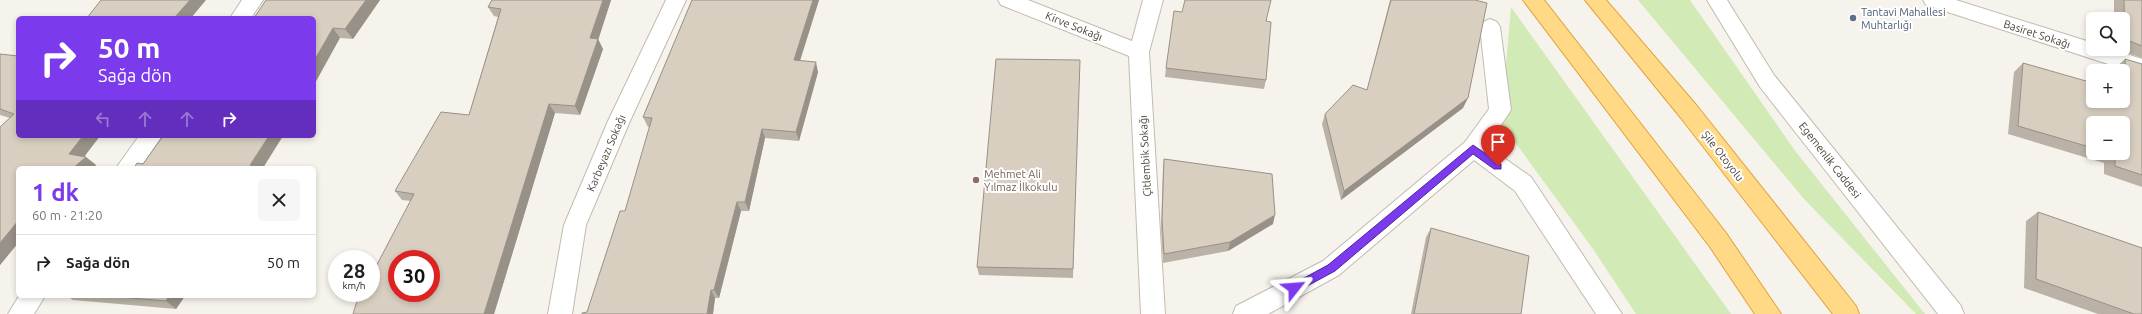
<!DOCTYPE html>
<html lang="tr">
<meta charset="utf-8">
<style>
body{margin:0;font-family:Ubuntu,sans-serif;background:#f6f6f6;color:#222;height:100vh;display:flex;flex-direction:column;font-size:15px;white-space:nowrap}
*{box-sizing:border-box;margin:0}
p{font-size:13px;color:#767676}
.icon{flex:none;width:22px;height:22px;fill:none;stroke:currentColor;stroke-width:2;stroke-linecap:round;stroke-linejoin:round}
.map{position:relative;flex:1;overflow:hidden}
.details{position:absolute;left:16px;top:166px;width:300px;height:132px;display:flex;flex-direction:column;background:#fff;border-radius:6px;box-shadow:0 2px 6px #0003}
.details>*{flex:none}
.hud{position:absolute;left:16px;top:16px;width:300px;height:122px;border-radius:6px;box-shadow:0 2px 6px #0003;background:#7c3aed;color:#fff;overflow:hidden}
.controls{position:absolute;left:2086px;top:12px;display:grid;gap:8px}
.controls a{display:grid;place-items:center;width:44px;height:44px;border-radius:6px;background:#fff;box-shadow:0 2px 6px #0003;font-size:20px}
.speed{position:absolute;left:328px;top:250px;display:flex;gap:8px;font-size:20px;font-weight:700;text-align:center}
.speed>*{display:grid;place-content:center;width:52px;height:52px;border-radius:50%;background:#fff;box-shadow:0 2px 6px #0003;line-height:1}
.speed small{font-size:10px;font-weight:400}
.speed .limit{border:6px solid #d22;background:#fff;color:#111}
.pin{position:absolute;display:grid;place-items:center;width:34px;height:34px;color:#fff;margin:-41px -17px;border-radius:50% 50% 50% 0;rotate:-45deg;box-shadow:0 0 4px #0007}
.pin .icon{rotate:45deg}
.me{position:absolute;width:44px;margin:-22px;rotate:62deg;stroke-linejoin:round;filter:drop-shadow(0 0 3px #0008)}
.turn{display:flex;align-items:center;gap:14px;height:84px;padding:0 16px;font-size:18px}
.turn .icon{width:52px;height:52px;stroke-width:2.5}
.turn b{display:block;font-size:28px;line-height:34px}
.lanes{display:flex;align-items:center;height:38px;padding:0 16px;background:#0003;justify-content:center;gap:20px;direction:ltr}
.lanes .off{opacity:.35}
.round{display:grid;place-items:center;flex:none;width:42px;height:42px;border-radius:6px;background:#f6f6f6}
.overview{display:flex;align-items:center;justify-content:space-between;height:68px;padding:0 16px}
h1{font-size:24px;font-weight:600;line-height:30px;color:#7c3aed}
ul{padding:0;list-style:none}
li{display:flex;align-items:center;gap:12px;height:56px;padding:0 16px;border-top:1px solid #e0e0e0}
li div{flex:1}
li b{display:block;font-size:15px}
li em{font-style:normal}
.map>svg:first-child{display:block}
</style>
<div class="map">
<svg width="2142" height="314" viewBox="0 0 2142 314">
<rect width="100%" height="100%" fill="#f6f3ec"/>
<path fill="#d2eab5" d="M1638,0H1690L1796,152L1925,314H1916L1804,199Z
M1511,7L1731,314H1636L1593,249L1501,123Z"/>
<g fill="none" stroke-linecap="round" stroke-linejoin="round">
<g stroke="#c2bbae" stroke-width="2">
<path id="minor" d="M242,0H263L251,18H230Z
M666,0H686L630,121L586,225L572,314H548L564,225L608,121Z
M998,0H1028L1132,41L1143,0H1163L1149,52L1165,314H1141L1129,56L1001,5Z
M1923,0H1956L2093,43V49H2111L2142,59V75L1926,5Z
M1490,19L1497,22L1500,27L1511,110L1487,146L1531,177L1622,314H1596L1515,191L1474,160L1339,275L1268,314H1233L1236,306L1323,261L1465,142L1489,109L1480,27L1483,22Z
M139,136H162L140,168H116Z
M19,296H45L34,314H8Z"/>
</g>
<g stroke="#c2bbae" stroke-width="2">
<path id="tertiary" d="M1707,0H1727L1774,75L1961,306L1964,314H1938L1760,87Z"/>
</g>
<g stroke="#e0a43c" stroke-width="2">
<path id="trunk" d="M1523,0H1544L1726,233L1781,314H1755L1710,247Z
M1585,0H1606L1697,106L1856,306L1859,314H1833L1681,118Z"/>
</g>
<use href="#minor" fill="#fff" fill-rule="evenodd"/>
<use href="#tertiary" fill="#fff" fill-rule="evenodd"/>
<use href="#trunk" fill="#ffd985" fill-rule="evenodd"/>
</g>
<path fill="#bab2a6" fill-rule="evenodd" d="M266,0H380L353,39L340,38L258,13Z
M492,0H611L598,39L603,49L580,115L555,113L494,314H353L411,201L402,200L395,191L469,115L498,17L494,16L488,7Z
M692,0H819L800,61L818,72L799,141L765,138L749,211H741L719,298H715L713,314H582L587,312L625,211L650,127H648L643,117Z
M1390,0H1475L1463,108L1341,200L1322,124L1325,114L1367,90Z
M2114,0H2142V58L2116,49H2123V19H2114Z
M1266,21V80L1264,89L1165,77L1166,68Z
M0,54L18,56V136H100L84,156L96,165L93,168H18V243L0,265L10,118L0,115Z
M2125,59L2142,64V187L2104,174V163L2008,134L2014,72L2023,63L2123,101V71H2115V68ZM2093,123L2123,153H2093Z
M1079,70L1073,278L979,275L977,267Z
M1164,159L1273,224L1228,251L1163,263L1161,228L1163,169Z
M2038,212L2142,314H2098L2024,288L2026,221Z
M1431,228L1521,314H1411L1426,237Z
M67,296H185L176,309L73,300Z"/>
<path fill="#979187" d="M190,0H206L191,18H174Z
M366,0H380L353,39L345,29Z
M603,0H611L596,47L598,39L603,49L580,115L575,106L590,38Z
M813,0H819L797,70L794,60Z
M333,28L340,38L314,85V61Z
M816,62L818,72L799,141L796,132Z
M1468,98L1463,108L1341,200L1344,191Z
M549,104L555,113L494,314H484Z
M762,129L765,138L749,211L745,202Z
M83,136H100L81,161L86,157L96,165L93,168H73L69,154Z
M269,136H283L263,168H252L250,165Z
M737,202L741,211L719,298L714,290Z
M1275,215L1273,224L1228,251L1230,242Z
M18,221V243L0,265V243Z
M711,290L715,298L713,314H707Z
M169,296H185L176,309L166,301Z"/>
<path fill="#d8cfc1" stroke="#979187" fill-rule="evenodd" d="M101,0H190L174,18H87Z
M266,0H366L345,29L333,28L314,61V18H254Z
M492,0H603L590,38L598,39L575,106L549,104L484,314H353L356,304L362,293H371V276L414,194L395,191L441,112L469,115L501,9L488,7ZM397,259H431V293H397Z
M692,0H813L794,60L816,62L796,132L762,129L745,202H737L714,290H711L707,314H582V313L587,312L620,211H625L652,118L643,117Z
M1185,0H1271L1266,21L1271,22L1266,80L1166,68L1174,11L1182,12Z
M1391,0H1475L1487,3L1468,98L1344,191L1325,114L1353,85L1367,90Z
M2124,0H2142V46L2125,39Z
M0,54L18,56V136H83L69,154L86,157L73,168H18V221L0,243V127L14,114L0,109Z
M996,59L1080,60L1073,269L977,267Z
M2125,59L2142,64V175L2115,166V154L2111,153H2123V123H2093V148L2018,126L2023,63L2093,83V101H2123V87L2126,88Z
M163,136H269L250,165L257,167L256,168H134L137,163L143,164Z
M1164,159L1272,174L1275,215L1230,242L1164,254L1162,219Z
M2038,212L2142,248V314H2134L2036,279Z
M1431,228L1529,256L1521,314H1414Z
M108,296H169L166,301Z"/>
<path fill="#7c3aed" stroke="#51269a" d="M1473,145L1501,164V169H1494L1473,154L1335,271L1298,291H1291V285L1328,265Z"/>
<circle fill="#5c6f8a" stroke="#fff" stroke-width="1.5" cx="1853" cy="18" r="4"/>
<circle fill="#8d6e63" stroke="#fff" stroke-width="1.5" cx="976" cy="180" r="4"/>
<g text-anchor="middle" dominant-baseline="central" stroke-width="4" stroke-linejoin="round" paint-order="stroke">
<g font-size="11" fill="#4e5e75" stroke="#fff" text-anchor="start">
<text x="1861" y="12">Tantavi Mahallesi<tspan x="1861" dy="13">Muhtarlığı</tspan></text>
</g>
<g font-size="11" fill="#4b4439" stroke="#fff">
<text transform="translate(1074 26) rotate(22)">Kirve Sokağı</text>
<text transform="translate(2037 34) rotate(18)">Basiret Sokağı</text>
<text transform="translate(606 153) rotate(-67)">Karbeyazı Sokağı</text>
<text transform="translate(1145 156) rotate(-93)">Çitlembik Sokağı</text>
<text transform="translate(1723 156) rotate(52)">Şile Otoyolu</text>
<text transform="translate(1830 160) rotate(52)">Egemenlik Caddesi</text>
</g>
<g font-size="11" fill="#785e54" stroke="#fff" text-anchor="start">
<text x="984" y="174">Mehmet Ali<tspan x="984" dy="13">Yılmaz İlkokulu</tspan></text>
</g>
</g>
</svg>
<div class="controls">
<a><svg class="icon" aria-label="search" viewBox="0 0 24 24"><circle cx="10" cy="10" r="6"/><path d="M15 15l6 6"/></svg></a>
<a>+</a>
<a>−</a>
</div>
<div class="speed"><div>28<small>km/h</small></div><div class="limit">30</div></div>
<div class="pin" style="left:1498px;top:166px;background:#d93025"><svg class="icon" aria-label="arrive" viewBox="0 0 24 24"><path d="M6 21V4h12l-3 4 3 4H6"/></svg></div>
<svg class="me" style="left:1294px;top:288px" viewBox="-20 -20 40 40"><path d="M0-17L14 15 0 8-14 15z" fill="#7c3aed" stroke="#fff" stroke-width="4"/></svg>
<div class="hud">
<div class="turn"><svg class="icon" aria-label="right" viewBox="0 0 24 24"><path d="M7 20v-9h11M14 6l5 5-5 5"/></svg><div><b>50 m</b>Sağa dön</div></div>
<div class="lanes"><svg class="icon off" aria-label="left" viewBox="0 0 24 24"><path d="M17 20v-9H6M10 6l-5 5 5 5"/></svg><svg class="icon off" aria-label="ahead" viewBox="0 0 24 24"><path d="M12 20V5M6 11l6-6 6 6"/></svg><svg class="icon off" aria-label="ahead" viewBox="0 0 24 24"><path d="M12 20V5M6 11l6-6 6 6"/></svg><svg class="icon" aria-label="right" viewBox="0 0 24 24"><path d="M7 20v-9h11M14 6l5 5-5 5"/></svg></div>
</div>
<section class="details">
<div class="overview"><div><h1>1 dk</h1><p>60 m · 21:20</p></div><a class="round"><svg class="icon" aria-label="close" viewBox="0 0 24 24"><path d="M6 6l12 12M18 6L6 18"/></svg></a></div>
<ul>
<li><svg class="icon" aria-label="right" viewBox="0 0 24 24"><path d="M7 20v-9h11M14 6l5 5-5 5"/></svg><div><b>Sağa dön</b></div><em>50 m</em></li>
</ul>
</section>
</div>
